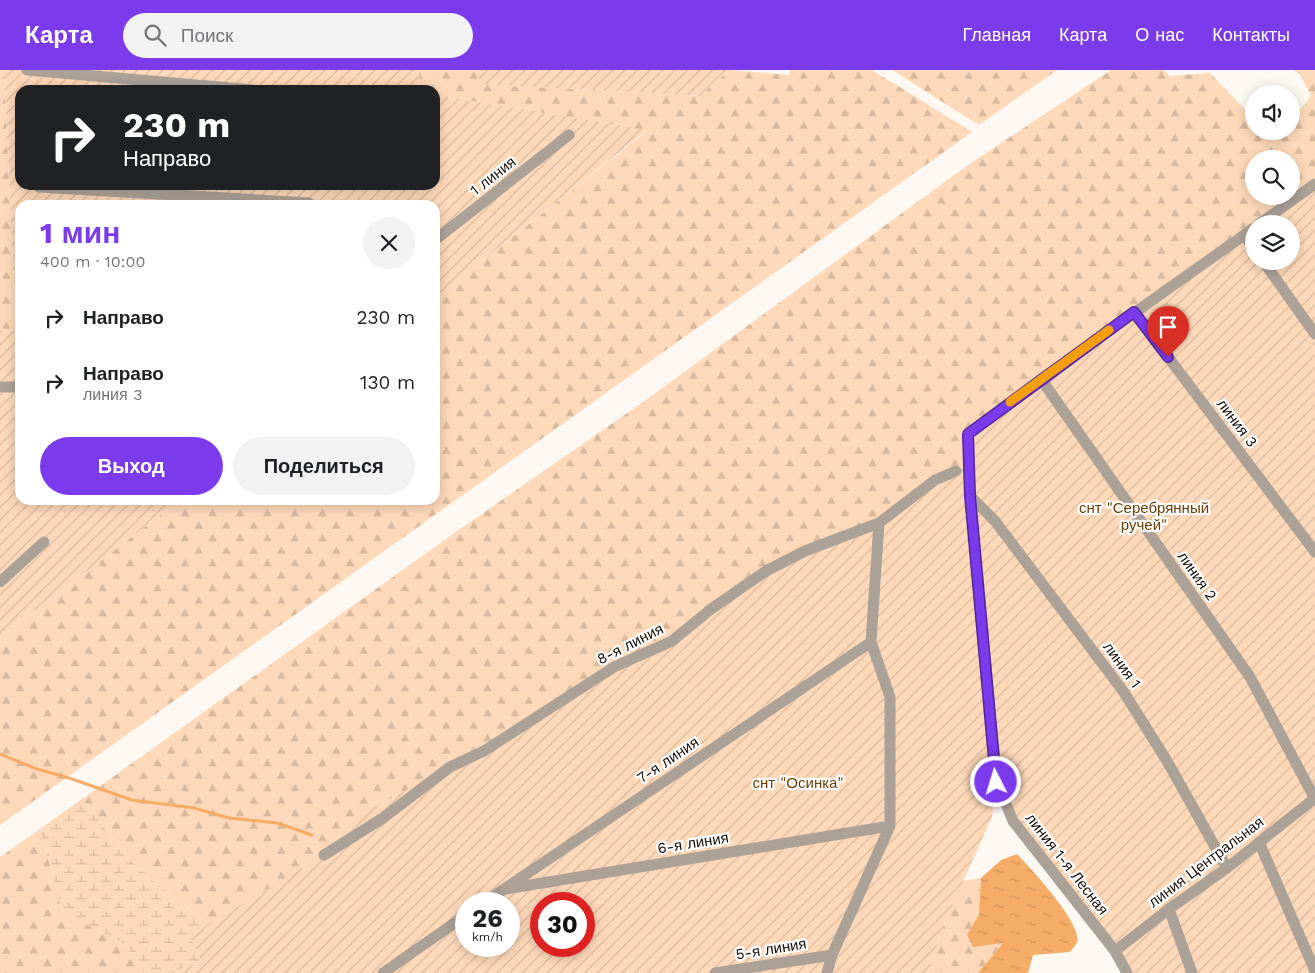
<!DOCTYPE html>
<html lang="ru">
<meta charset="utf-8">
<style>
body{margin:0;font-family:"Work Sans",sans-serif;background:#f2f2f2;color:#202124;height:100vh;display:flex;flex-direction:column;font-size:19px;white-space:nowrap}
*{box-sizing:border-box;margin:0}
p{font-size:16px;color:#757577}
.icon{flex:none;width:28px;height:28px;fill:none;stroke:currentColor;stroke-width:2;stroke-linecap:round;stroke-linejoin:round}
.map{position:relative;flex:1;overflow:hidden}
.side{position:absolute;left:15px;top:130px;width:425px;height:305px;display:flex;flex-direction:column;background:#fff;border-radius:15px;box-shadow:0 2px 12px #0003}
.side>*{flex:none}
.guide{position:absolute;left:15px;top:15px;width:425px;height:105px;border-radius:15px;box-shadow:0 2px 12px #0003;background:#202124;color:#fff;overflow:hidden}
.tools{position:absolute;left:1245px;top:15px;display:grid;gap:10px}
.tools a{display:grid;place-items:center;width:55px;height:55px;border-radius:50%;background:#fff;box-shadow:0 2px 12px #0003;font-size:25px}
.speed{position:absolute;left:455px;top:822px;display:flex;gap:10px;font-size:25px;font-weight:700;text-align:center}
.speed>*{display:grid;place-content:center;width:65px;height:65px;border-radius:50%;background:#fff;box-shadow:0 2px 12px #0003;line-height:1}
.speed small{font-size:12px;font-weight:400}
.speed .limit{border:8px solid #d22;background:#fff;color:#111}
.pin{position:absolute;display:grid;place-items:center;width:42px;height:42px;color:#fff;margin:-51px -21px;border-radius:50% 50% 50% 0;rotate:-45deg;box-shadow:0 0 5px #0007}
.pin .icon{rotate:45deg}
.me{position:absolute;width:55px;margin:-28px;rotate:355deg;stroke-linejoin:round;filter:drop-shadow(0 0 4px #0008)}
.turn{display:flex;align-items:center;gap:18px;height:105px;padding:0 25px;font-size:22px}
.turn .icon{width:65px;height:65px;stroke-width:2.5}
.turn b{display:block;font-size:35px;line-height:42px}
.round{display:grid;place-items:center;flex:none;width:52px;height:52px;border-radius:26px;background:#f2f2f2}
.headline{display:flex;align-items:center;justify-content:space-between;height:85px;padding:0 25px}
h1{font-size:30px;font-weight:700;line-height:38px;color:#7c3aed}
.action{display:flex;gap:10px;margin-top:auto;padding:10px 25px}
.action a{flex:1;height:58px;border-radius:30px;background:#7c3aed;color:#fff;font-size:20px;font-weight:700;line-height:58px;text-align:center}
.action a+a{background:#f2f2f2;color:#202124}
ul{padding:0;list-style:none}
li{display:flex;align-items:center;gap:15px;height:65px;padding:0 25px}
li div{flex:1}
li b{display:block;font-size:19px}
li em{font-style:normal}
header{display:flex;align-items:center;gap:30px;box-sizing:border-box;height:70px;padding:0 25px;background:#7c3aed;color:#fff}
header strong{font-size:24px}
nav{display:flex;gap:28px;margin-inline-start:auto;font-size:18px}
.search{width:350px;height:45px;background:#f2f2f2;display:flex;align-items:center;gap:12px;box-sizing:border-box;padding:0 18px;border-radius:28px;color:#757577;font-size:19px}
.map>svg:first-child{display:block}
</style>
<header>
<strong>Карта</strong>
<div class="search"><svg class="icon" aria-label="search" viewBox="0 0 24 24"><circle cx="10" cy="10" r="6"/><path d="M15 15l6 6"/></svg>Поиск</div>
<nav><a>Главная</a><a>Карта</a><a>О нас</a><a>Контакты</a></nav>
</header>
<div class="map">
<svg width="1315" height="903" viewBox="0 0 1315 903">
<defs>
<pattern id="forest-firs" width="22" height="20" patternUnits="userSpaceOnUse" patternTransform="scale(1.25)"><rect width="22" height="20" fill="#fed9b9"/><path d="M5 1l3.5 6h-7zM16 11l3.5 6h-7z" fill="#d9b99e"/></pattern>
<pattern id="wetland-marsh" width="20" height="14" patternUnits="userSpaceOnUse" patternTransform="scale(1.25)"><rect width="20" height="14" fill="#fed9b9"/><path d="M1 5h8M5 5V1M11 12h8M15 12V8" fill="none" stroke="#d9b99e"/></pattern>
<pattern id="garden-furrows" width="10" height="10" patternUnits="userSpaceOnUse" patternTransform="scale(1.25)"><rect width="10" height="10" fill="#fed9b9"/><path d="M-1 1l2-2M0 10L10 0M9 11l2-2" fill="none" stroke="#d9b99e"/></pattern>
<pattern id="water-ripples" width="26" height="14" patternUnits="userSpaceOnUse" patternTransform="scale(1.25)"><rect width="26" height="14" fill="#f5ac66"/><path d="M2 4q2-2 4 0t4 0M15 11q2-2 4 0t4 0" fill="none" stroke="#d19357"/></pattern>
</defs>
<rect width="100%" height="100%" fill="#fef8f3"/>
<path fill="url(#forest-firs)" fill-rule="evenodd" d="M0,0H4L16,260L0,261Z
M419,0H475L481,14L700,26L729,0L790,5V0H872L972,62L0,755V567L180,430H435V228L647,61L435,25V20H418Z
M892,0H1057L979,55Z
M1111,0H1164L1169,6L1210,3L1254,49V61H1291V47H1294L1311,26L1300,4L1293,0H1315V114L1259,154L969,397L879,453L672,571L210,855L137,798L82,729L460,459L639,335L968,95ZM1254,89H1291V126H1254Z
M40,759L63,843L120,871L152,903H0V787Z
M981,808L979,845L1004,872L978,903H928L943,856L962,811Z"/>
<path fill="url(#wetland-marsh)" d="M82,729L137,798L210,855L190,865L201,892L169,903H152L120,871L63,843L40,759Z"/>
<path fill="url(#garden-furrows)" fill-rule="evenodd" d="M4,0H419L418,20H20V115H435V25L647,60L435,228V135H20V430H180L0,567V261L16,260Z
M475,0H729L700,26L481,14Z
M1315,114V903H1127L1013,751L996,713L992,747L943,856L928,903H169L201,892L190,865L324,785L373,738L450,697L614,597L672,571L744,515L879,453L935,410L969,397L968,364L1254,158V191H1291V154H1259ZM466,834H509V876H466ZM541,834H584V876H541Z"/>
<path fill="url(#water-ripples)" d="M1017,784C1031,799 1082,853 1077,872C1076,875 1072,879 1070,882L1033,885L1028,903H978L1003,873L973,877L967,865L979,845L981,808L1001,790Z"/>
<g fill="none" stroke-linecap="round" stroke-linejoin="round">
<path stroke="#f5ac66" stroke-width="3" d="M0,684L34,698L72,709L132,730L194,738L229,748L277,753L312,765"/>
<path stroke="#aca197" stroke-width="11" d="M27,0L253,20
M39,117L309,133
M165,135L166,115
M1259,154L1315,114
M1244,165L1254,179
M435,170L569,65
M1263,191L1315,264
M1134,242L1315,482
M1041,309L1250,607L1315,729
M0,317H20
M970,426L995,451L1123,621L1167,691L1227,798
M0,512L44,472
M1259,772L1315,901
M324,785L383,748L450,697L484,681L614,597L672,571L711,539L766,501L805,481L879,453L935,410L956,401
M506,819L890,756
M482,834L871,572
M1169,839L1192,903
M1115,881L1169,839L1227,798L1315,728
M383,903L466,845
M715,903L832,885
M827,903L832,885L890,756V627L871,572L879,453
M1127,903L1115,881L1013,751L997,712L970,426L968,364L1041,309L1254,158"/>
</g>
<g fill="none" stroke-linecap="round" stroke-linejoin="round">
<g stroke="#51269a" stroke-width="12">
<path id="route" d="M996,712L970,426L968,364L1134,242L1168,287"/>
</g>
<use href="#route" stroke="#7c3aed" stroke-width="9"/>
<path stroke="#f59e0b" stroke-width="9" d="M1010,332L1109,260"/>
</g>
<g text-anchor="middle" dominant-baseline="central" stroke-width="4.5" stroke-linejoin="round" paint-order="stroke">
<g font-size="15" fill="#180f07" stroke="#fff">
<text transform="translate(493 106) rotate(-38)">1 линия</text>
<text transform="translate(1237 353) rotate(53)">линия 3</text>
<text transform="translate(1197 506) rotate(55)">линия 2</text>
<text transform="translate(630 574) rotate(-27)">8-я линия</text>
<text transform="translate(1122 595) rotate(54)">линия 1</text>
<text transform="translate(668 690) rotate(-34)">7-я линия</text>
<text transform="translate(693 773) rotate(-9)">6-я линия</text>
<text transform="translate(1206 792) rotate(-37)">линия Центральная</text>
<text transform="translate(1067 794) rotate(52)">линия 1-я Лесная</text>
<text transform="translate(771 879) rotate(-9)">5-я линия</text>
</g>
<g font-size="15" fill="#6d3e05" stroke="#fff">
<text x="1144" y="438">снт "Серебрянный<tspan x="1144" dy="17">ручей"</tspan></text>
<text x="798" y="713">снт "Осинка"</text>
</g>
</g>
</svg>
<div class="tools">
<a><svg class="icon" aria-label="sound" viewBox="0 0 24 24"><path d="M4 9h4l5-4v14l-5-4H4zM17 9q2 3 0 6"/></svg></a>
<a><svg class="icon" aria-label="search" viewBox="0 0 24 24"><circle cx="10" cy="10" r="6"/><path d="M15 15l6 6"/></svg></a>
<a><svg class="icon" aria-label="layers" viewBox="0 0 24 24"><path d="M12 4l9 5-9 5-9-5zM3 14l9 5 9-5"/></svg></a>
</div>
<div class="speed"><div>26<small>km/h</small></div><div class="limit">30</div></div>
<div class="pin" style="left:1168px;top:287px;background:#d93025"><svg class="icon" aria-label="arrive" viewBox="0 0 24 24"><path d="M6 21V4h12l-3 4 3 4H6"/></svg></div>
<svg class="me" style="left:996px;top:712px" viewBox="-20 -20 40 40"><circle r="17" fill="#7c3aed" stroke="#fff" stroke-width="3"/><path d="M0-11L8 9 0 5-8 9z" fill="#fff"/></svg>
<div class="guide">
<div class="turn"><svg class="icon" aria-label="right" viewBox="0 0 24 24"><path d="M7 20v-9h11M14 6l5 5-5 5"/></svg><div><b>230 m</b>Направо</div></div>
</div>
<section class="side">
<div class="headline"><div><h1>1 мин</h1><p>400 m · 10:00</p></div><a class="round"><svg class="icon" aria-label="close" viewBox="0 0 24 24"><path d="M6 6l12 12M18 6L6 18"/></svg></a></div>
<ul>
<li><svg class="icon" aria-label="right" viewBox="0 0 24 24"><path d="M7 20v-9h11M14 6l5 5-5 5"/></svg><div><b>Направо</b></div><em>230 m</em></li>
<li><svg class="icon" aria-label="right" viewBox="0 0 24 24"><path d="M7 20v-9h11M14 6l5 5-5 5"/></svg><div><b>Направо</b><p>линия 3</p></div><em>130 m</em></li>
</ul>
<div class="action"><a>Выход</a><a>Поделиться</a></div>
</section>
</div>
